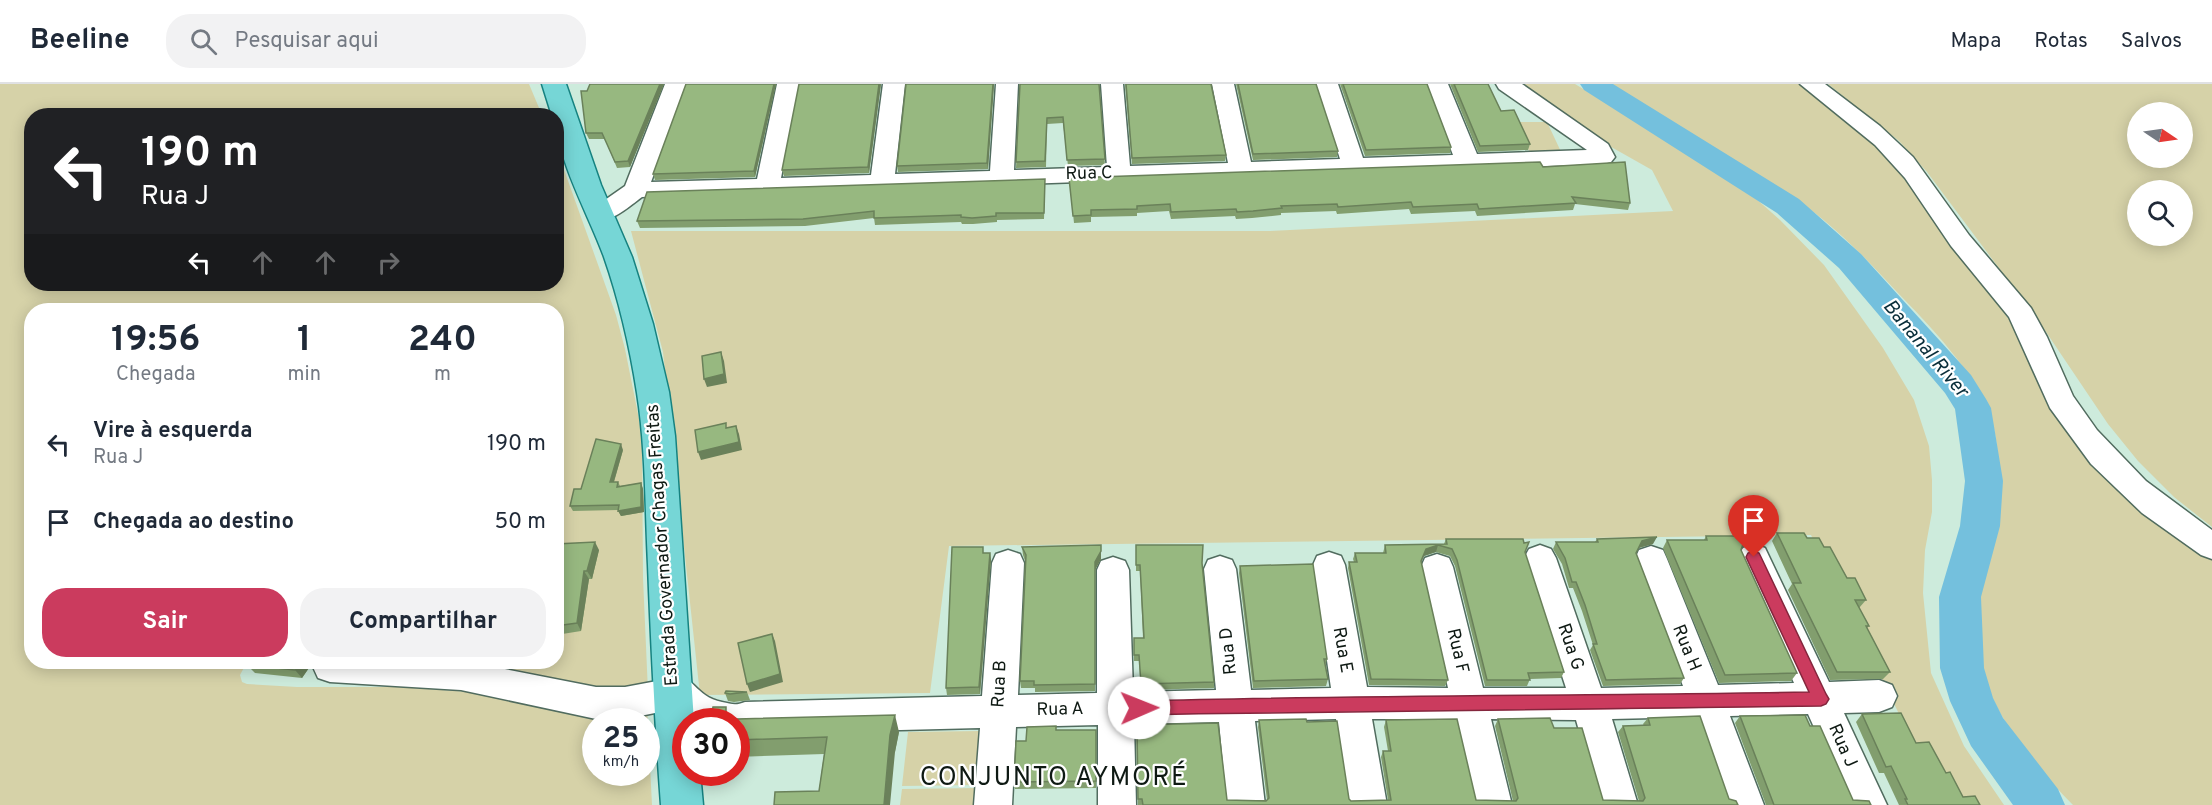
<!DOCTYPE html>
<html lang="pt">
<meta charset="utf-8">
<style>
body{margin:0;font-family:Overpass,sans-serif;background:#f2f2f3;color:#1f2937;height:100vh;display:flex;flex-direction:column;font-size:22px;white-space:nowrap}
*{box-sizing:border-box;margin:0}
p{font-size:20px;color:#747a83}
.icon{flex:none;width:33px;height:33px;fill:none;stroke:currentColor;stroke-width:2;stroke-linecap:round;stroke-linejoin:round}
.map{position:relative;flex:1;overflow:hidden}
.drawer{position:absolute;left:24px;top:219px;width:540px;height:366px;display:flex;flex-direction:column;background:#fff;border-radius:24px;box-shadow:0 3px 15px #0003}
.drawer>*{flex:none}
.banner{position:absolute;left:24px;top:24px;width:540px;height:183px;border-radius:24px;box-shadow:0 3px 15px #0003;background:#202124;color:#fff;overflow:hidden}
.needle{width:39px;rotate:103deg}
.fabs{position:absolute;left:2127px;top:18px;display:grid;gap:12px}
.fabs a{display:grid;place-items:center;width:66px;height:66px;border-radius:50%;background:#fff;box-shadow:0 3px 15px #0003;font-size:30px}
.speed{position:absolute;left:582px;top:624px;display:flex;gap:12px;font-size:30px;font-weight:700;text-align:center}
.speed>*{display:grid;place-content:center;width:78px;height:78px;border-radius:50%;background:#fff;box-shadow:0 3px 15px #0003;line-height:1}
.speed small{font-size:15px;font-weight:400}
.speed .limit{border:9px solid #d22;background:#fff;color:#111}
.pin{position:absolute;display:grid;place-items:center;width:51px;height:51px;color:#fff;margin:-62px -26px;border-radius:50% 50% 50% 0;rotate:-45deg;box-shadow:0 0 6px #0007}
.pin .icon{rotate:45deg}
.me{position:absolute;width:66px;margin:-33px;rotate:89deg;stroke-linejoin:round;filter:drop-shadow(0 0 4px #0008)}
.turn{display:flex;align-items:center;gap:21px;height:126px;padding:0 18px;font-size:27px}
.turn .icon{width:78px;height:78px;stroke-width:2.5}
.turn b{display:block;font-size:42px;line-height:51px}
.lanes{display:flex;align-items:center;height:57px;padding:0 18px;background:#0003;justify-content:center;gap:30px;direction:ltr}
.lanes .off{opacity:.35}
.eta{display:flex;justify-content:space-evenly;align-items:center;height:102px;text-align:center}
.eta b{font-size:36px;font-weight:700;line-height:42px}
.primary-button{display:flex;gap:12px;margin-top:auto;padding:12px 18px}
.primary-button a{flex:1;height:69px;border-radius:24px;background:#cb3b5e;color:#fff;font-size:24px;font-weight:700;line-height:69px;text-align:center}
.primary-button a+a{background:#f2f2f3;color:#1f2937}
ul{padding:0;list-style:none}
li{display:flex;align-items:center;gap:18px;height:78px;padding:0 18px}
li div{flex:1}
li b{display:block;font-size:22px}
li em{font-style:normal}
header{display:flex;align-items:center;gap:36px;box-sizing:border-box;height:84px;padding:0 30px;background:#fff;border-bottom:2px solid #e0e1e3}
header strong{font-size:28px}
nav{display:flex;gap:33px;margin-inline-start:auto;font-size:21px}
.search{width:420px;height:54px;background:#f2f2f3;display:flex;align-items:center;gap:15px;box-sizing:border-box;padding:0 21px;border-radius:24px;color:#747a83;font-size:22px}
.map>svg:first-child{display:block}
</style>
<header>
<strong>Beeline</strong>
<div class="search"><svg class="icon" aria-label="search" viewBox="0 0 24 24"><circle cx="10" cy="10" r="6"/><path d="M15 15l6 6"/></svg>Pesquisar aqui</div>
<nav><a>Mapa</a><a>Rotas</a><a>Salvos</a></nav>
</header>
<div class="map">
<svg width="2212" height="721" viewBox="0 0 2212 721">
<rect width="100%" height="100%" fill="#cdebdc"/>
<path fill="#d6d2a8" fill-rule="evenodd" d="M0,0H529L542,31L32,32V200H556L557,66L616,231L625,265L642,350L643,494L648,608L629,613L446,581L401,578H556V226H32V578H247L240,591L242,598L247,600L297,603H401L647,621L652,721H0ZM596,638H646V688H596Z
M1514,0H1575L1736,97L1780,136L1824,181L1883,264L1914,316L1929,362L1932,396V428L1925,466L1923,509L1931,589L1964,662L2004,721H1966L1916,658L1901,634L1811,451L949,462L930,609L700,611L663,268L631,147H1270L1673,127L1652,86L1590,51Z
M1603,0H1801L1881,65L1927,124L2016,245L2089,374L2118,407L2150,434L2212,476V721H2073C2027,674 1975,612 1976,542C1977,518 1985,493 1990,470C1999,430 2004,371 1990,331C1973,286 1930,242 1897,208C1869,178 1842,149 1808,124L1640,25Z
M1828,0H2212V443L2174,413L2138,377L2108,340L2040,239L1927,88L1899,57ZM2138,28H2182V74H2138ZM2138,106H2182V152H2138Z
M1517,38H1547L1563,72H1531Z
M981,647L978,701L902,702L908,648Z
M978,704L977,721H900L902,705Z"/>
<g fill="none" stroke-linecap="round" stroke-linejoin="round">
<path fill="#74c0dd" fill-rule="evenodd" d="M1580,0H1613L1799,115L1861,170L1971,291L1986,315L1991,324L2003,397L2000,442L1981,513L1984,584L1993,614L2003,634L2058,705L2065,721H2013L1971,662L1950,617L1940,584L1939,513L1960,442L1965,397L1955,325L1945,309L1839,184L1777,129L1584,6Z"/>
<g stroke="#516c5f" stroke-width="3">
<path id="minor" d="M665,0H687L651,98L757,95L777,0H799L781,94L871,91L883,0H905L895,90L990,87L996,0H1018L1014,86L1107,83L1101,0H1123L1130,82L1228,79L1212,0H1234L1251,78L1340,75L1316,0H1338L1363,74L1453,71L1426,0H1448L1477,70L1587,66L1499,5L1496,0H1522L1608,60L1615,73L1611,78L1603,80L642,113C627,124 611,140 592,135L589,130L592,125L625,102Z
M1800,0H1825L1880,42L1913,73L1969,151L2031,224L2047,253L2073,312L2097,346L2146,397L2212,446V475L2201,471L2142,429L2091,380L2050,324L2009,233L1951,162L1905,94L1875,61Z
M1754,460L1765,464L1829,598L1879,596L1892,601L1897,612L1892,623L1879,628L1844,629L1887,721H1849L1808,630L1730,632L1764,721H1726L1695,633L1612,635L1638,721H1600L1576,636L1491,635L1512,721H1474L1455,635H1372L1387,721H1349L1336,635L1255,637L1265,721H1227L1219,638L1134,640L1136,721H1098V641L1016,643L1012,721H974L980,644L745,650L736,647V638L686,639L670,626L625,635H596L461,606L330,598L318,594L313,583L315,578H469L596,603H625L657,597L659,592C692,580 690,612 722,618C732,620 735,622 745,618L982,612L992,479L996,470L1008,466L1020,470L1024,479L1018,611L1097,609V486L1101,477L1113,473L1125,477L1129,486L1133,608L1216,606L1204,485L1208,476L1220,472L1232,476L1236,485L1251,606L1331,604L1313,481L1317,472L1329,468L1341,472L1345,481L1367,603L1448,604L1421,483L1425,474L1437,470L1449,474L1453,483L1483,604H1566L1524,474L1529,465L1540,461L1551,465L1556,474L1601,604L1683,602L1635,475L1639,466L1651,462L1663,466L1667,475L1718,601L1794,599L1738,473L1743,464Z"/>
</g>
<g stroke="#168280" stroke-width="3">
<path id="major" d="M542,0H566L601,101L632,173L653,240L669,308L675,352L694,638H686V688H700L703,721H661C655,641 651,561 648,481C645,424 646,366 637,309C630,264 619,216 604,173C589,131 556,75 556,32H552Z"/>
</g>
<use href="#minor" fill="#fff" fill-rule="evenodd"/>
<use href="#major" fill="#76d6d6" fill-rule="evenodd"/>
</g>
<path fill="#829e6e" d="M664,0L630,83L617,84L605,55H589L586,49Z
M686,0H776L755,93L655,96L653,90Z
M881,0L869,89L784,92L782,86Z
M994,0L988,85L898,88L897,82Z
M1020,0H1099L1105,81L1068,82L1063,39L1047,40L1046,83L1016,84Z
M1125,0H1211L1226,71L1225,77L1132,80Z
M1236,0H1316L1338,67L1337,73L1253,76Z
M1340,0H1427L1451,63L1450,69L1365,72Z
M1450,0H1488L1501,27L1530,60L1528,66L1478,68Z
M1543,83L1630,119L1628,126L1575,120L1573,126L1477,132L1475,127L1411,130L1409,125L1337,130L1336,127L1281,129V131L1252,134L1236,135L1235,132L1171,135L1169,127L1137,129V132L1091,133V138L1074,139L1070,101L1069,94Z
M1045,101L1044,135L997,136V138L973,140H962L961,138L875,141L874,134L805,142L640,144L637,137Z
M623,366L614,398H618L620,402L641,399L643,405L644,428L621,432L618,426L573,427L570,422L581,405Z
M1777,449L1807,454L1824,463L1847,494L1866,516L1859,524L1869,542L1867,544L1890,588L1883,595L1830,596L1788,506L1792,500L1772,457Z
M1706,452L1741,466L1797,589L1791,597L1719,599L1663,464L1667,456H1704Z
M1446,455L1525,469L1564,588L1561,594L1530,595L1527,602H1485L1455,482L1450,472L1436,468L1424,472L1421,478L1448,596L1445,602L1369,601L1348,484L1349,478H1354L1353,475L1355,469H1383L1385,461L1444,460Z
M1597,455L1653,460L1639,464L1636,469L1684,594L1680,600L1603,602L1590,566L1593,561L1582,527L1573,504H1569L1562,480L1553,465L1556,458H1595Z
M556,460L599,466L592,495H589L581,547L556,551Z
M1136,461L1202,479L1214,598V604L1141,606L1139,577H1134V554H1143L1140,487H1136Z
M1022,463L1101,475L1095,486V607L1035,608V604H1021L1020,597L1025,477L1023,471Z
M984,469H990L991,476L980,610L947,611L946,604Z
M1240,482L1327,575L1325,582L1328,595L1326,602L1253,604L1239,489Z
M313,578L302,594L255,589L247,581Z
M747,608L750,616L734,618L728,617L725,609Z
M1862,630L1916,659L1946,689L1963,713L1980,721H1899L1884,689H1879L1856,638Z
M730,632L737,635L899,648L895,668L819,707L824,670L736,673V638Z
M1740,632L1810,642L1853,716L1871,721H1766L1735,639Z
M1648,634L1729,715L1738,721H1138L1136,647L1227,716H1267L1258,643L1259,636L1307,638L1349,715L1351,717L1388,716L1381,673L1383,667H1388L1384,643L1386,636L1476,716L1513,717L1495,642L1498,635L1554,644L1603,716L1639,717L1618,648L1623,642H1644L1643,640Z
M1057,646H1096V704L1015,705L1014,698L1026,657Z"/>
<path fill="#6a815a" d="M660,0H664L630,83L628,77Z
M774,0H776L755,93L754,87Z
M879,0H881L869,89L868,83Z
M993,0H994L988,85L987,79Z
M721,268L724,277L727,299L707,303L704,295Z
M736,342L739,350L742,366L701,376L698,368Z
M621,360L623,366L612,404L610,398Z
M641,399L643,405L644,428L621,432L618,427Z
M1657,453L1653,460L1638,464L1642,457Z
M595,458L599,466L592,495L587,487Z
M1438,461L1436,468L1424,472L1419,483L1426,465Z
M1101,467V475L1095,486V607V478Z
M990,469L991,476L980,610L979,603Z
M584,487L589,495L581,547L577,539Z
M772,550L775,557L783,598L750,608L747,600Z
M301,578H313L302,594L295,586Z
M895,631L899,648L895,668L890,721H884L890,651Z"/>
<path fill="#97b880" stroke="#6a815a" stroke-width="1.5" d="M590,0H660L628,77L615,78L602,49H586L581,7H587Z
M686,0H774L754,87L653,90Z
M799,0H879L868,83L782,86Z
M906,0H993L987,79L897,82Z
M1020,0H1099L1105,75L1067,76L1063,33L1047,34L1045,77L1016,78Z
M1126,0H1211L1226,71L1132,74Z
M1238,0H1316L1338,67L1253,70Z
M1343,0H1427L1451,63L1366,66Z
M1454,0H1488L1501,27L1514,26L1530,60L1480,62Z
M1540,78L1543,83L1625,78L1630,119L1572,113L1576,119L1479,125L1477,120L1413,123L1411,118L1338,123L1337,120L1281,122L1282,124L1253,127L1237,128L1236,125L1171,128L1170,120L1137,122V125L1091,126V131L1073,132L1069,94Z
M1045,95L1044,129H996V132L972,134L961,133V131L874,134V127L803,135L637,137L647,108Z
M721,268L724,290L704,295L702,272Z
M726,339V344L736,342L739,358L698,368L695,346Z
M596,355L621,360L610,398H618L617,403L641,399V423L618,427L619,421L570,422L574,405H581Z
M1777,449H1804L1807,454H1819L1824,463H1830L1847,494H1855L1866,516H1855L1869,542H1866L1890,588H1837L1793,499H1801Z
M1706,452H1739L1743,460L1741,466L1797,589L1725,591L1667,456H1707Z
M1657,453L1642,457L1636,469L1684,594L1606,596L1593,560H1597L1585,521L1576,498H1572L1565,474L1556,458H1598L1597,455Z
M1446,455H1523L1524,459L1529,458L1525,468L1564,588L1528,589L1530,596H1487L1457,476L1452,465L1438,461L1426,465L1421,477L1448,596L1371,595L1349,478H1357L1355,469H1386L1385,461L1447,460Z
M595,458L587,487H584L577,539L556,542V460Z
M1101,461V467L1095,478V600L1034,601V597H1020L1026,471L1022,463Z
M1136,461H1203L1202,479L1214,598L1141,600L1139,571H1134V554H1144L1140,481H1136Z
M952,463H983V469H990L979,603L946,604Z
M1313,480L1327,575H1324L1328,595L1254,597L1240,482Z
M772,550L780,590L747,600L738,559Z
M250,578H301L295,586L247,581Z
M726,607L747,608L730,610L725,609Z
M713,623H726V631L737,635L895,631L890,651L884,721H774L775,708L819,707L827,653L736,656V638H710Z
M1901,629L1916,659L1929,658L1946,689L1950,688L1963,713L1975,712L1980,721H1908L1905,715H1907L1891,682L1886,683L1862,630Z
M1805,631L1810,642H1820L1853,716L1869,717L1871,721H1774L1740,632Z
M1700,632L1729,715L1736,717L1738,721H1143L1142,715H1138L1137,641L1218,639L1227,716L1266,717L1269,714L1259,636L1306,635L1307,638L1337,637L1349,715L1351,717L1391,716L1383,667H1391L1386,636L1457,635L1476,716L1516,717L1518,714L1498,635L1550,634L1554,644H1582L1603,716L1643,717L1645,714L1623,642L1650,641L1648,634Z
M1056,642V646H1096V697L1014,698L1016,657H1026L1027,643Z"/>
<path fill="#cb3b5e" stroke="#84263d" stroke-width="1.5" d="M1754,467L1759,469L1761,473L1826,610L1829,615L1826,620L1821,622C1593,627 1366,626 1139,631L1133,629L1130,624L1133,619L1139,617C1362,611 1586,612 1809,608L1746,473L1748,469Z"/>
<g text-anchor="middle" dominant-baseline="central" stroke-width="4.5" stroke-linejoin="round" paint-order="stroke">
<g font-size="18" fill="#0e1913" stroke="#fff">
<text transform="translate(1089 90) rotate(-1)">Rua C</text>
<text transform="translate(663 461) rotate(-94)">Estrada Governador Chagas Freitas</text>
<text transform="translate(1570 563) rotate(71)">Rua G</text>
<text transform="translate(1686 564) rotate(68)">Rua H</text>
<text transform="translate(1342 566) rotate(80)">Rua E</text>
<text transform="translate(1229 567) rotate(-96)">Rua D</text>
<text transform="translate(1457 567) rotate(77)">Rua F</text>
<text transform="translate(1000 600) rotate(-87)">Rua B</text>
<text transform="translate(1060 626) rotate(-1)">Rua A</text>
<text transform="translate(1842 662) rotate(66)">Rua J</text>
</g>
<g font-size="20" font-style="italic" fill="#092e3a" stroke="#fff">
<text transform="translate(1925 265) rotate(50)">Bananal River</text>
</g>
<g font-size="26" letter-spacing="1.5" fill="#0e1913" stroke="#fff">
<text x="1054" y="694">CONJUNTO AYMORÉ</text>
</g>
</g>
</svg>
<div class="fabs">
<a><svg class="needle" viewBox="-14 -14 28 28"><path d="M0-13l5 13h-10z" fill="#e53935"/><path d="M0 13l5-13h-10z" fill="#747a83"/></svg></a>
<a><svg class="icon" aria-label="search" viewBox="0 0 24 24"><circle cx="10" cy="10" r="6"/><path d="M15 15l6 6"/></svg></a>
</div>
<div class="speed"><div>25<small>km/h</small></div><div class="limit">30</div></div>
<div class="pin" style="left:1754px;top:473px;background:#d93025"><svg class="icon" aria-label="arrive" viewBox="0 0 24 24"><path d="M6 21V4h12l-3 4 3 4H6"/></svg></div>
<svg class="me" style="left:1139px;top:624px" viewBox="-20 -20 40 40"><circle r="19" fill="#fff"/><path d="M0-13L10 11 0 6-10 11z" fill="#cb3b5e"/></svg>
<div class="banner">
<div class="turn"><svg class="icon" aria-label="left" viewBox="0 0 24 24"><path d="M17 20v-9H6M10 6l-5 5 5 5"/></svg><div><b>190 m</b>Rua J</div></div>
<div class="lanes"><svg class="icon" aria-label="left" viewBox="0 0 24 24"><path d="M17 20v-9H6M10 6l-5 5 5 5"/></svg><svg class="icon off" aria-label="ahead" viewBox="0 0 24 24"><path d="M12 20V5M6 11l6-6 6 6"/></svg><svg class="icon off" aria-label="ahead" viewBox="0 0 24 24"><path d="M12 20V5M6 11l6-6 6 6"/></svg><svg class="icon off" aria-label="right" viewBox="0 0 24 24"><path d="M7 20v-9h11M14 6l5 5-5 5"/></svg></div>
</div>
<section class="drawer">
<div class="eta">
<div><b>19:56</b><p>Chegada</p></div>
<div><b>1</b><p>min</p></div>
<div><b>240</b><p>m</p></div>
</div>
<ul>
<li><svg class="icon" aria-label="left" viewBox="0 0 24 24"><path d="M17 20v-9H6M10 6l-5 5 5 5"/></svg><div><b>Vire à esquerda</b><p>Rua J</p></div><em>190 m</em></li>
<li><svg class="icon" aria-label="arrive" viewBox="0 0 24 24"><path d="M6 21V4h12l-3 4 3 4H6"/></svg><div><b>Chegada ao destino</b></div><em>50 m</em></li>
</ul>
<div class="primary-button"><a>Sair</a><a>Compartilhar</a></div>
</section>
</div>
